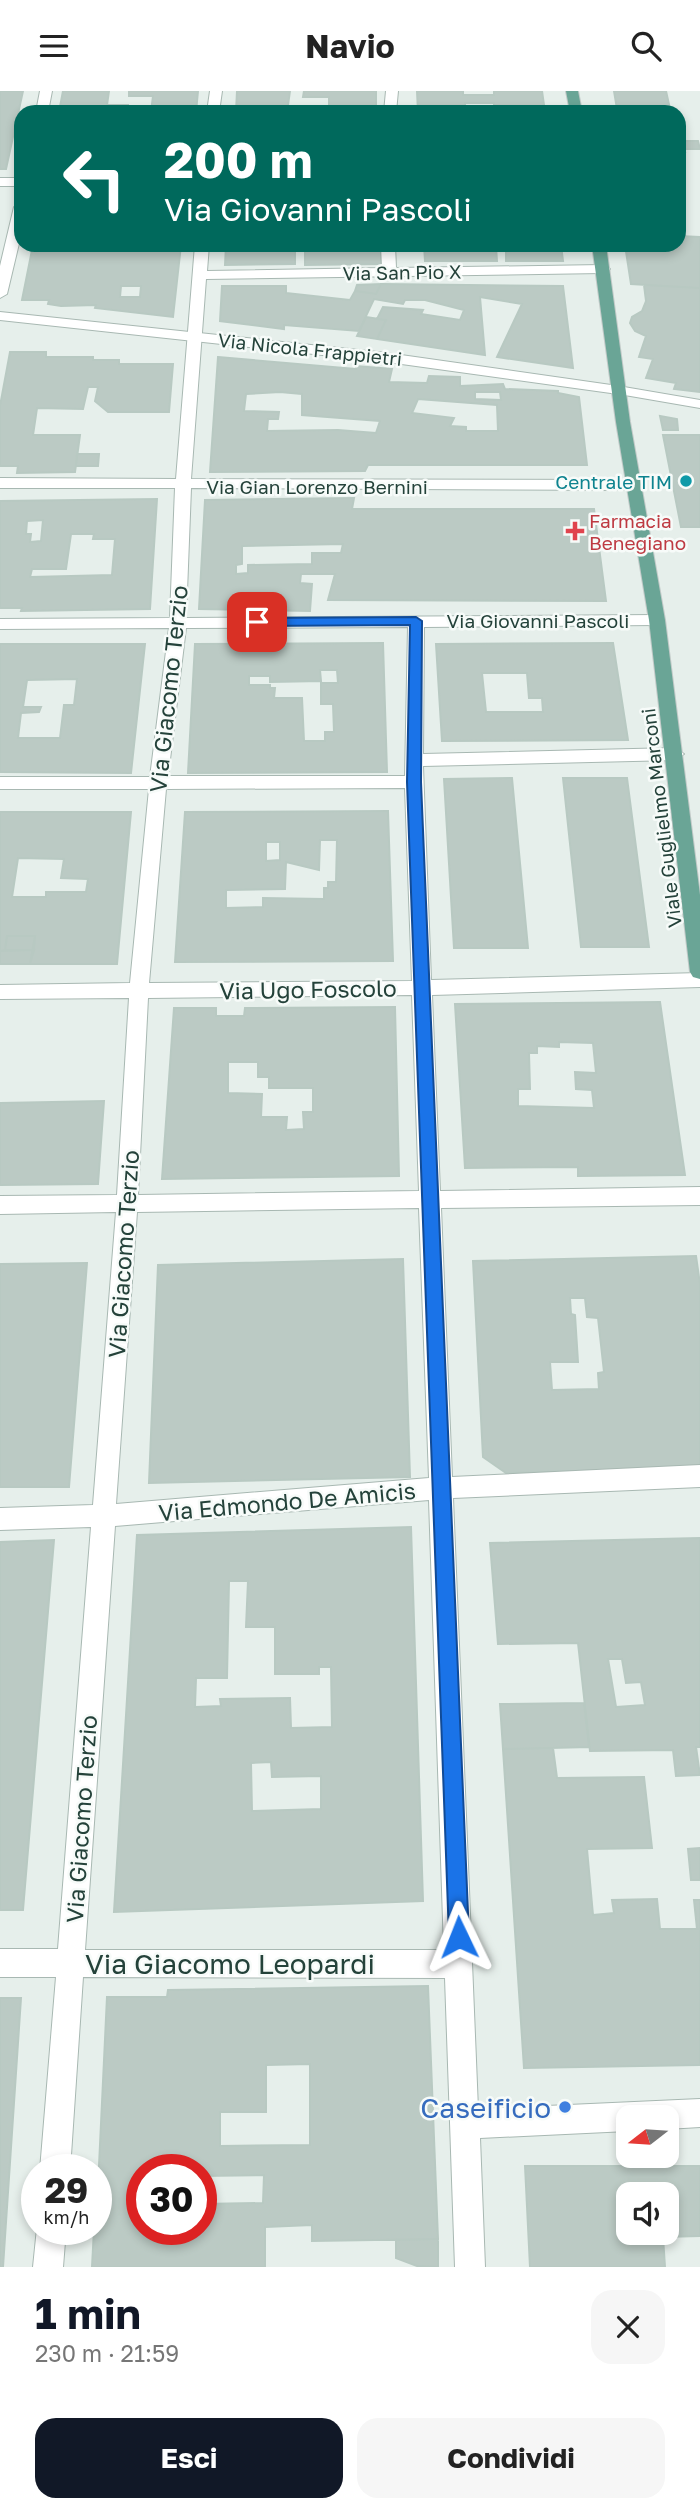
<!DOCTYPE html>
<html lang="it">
<meta charset="utf-8">
<style>
body{margin:0;font-family:"Golos Text",sans-serif;background:#f6f6f6;color:#222;height:100vh;display:flex;flex-direction:column;font-size:26px;white-space:nowrap}
*{box-sizing:border-box;margin:0}
p{font-size:23px;color:#767676}
.icon{flex:none;width:38px;height:38px;fill:none;stroke:currentColor;stroke-width:2;stroke-linecap:round;stroke-linejoin:round}
.map{position:relative;height:2176px;overflow:hidden}
.drawer{display:flex;flex-direction:column;background:#fff;flex:1}
.drawer>*{flex:none}
.hud{position:absolute;left:14px;top:14px;width:672px;height:147px;border-radius:21px;box-shadow:0 4px 10px #0003;background:#00695c;color:#fff;overflow:hidden}
.needle{width:46px;rotate:253deg}
.buttons{position:absolute;left:616px;top:2014px;display:grid;gap:14px}
.buttons a{display:grid;place-items:center;width:63px;height:63px;border-radius:14px;background:#fff;box-shadow:0 4px 10px #0003;font-size:35px}
.speed{position:absolute;left:21px;top:2063px;display:flex;gap:14px;font-size:35px;font-weight:700;text-align:center}
.speed>*{display:grid;place-content:center;width:91px;height:91px;border-radius:50%;background:#fff;box-shadow:0 4px 10px #0003;line-height:1}
.speed small{font-size:18px;font-weight:400}
.speed .limit{border:10px solid #d22;background:#fff;color:#111}
.pin{position:absolute;display:grid;place-items:center;width:60px;height:60px;color:#fff;margin:-30px;border-radius:14px;box-shadow:0 4px 10px #0006}
.me{position:absolute;width:77px;margin:-38px;rotate:358deg;stroke-linejoin:round;filter:drop-shadow(0 0 5px #0008)}
.turn{display:flex;align-items:center;gap:24px;height:147px;padding:0 35px;font-size:32px}
.turn .icon{width:91px;height:91px;stroke-width:2.5}
.turn b{display:block;font-size:49px;line-height:60px}
.round{display:grid;place-items:center;flex:none;width:74px;height:74px;border-radius:21px;background:#f6f6f6}
.head{display:flex;align-items:center;justify-content:space-between;height:119px;padding:0 35px}
h1{font-size:42px;font-weight:700;line-height:52px;color:#111827}
.cta{display:flex;gap:14px;margin-top:auto;padding:14px 35px}
.cta a{flex:1;height:80px;border-radius:21px;background:#111827;color:#fff;font-size:28px;font-weight:700;line-height:80px;text-align:center}
.cta a+a{background:#f6f6f6;color:#222}
header{display:flex;justify-content:space-between;align-items:center;height:91px;padding:0 35px;background:#fff;font-size:32px;font-weight:700}
.map>svg:first-child{display:block}
</style>
<header><svg class="icon" aria-label="menu" viewBox="0 0 24 24"><path d="M4 6h16M4 12h16M4 18h16"/></svg>Navio<svg class="icon" aria-label="search" viewBox="0 0 24 24"><circle cx="10" cy="10" r="6"/><path d="M15 15l6 6"/></svg></header>
<div class="map">
<svg width="700" height="2176" viewBox="0 0 700 2176">
<rect width="100%" height="100%" fill="#e6efeb"/>
<path fill="#bbcac4" stroke="#b8c9c2" stroke-width="2" fill-rule="evenodd" d="M0,0H23L6,78H0Z
M63,0H109L107,14H128V21H59Z
M129,0H198L196,21H151L153,5H129Z
M237,0H290L287,21H236Z
M304,0H376V21H329V6H303Z
M417,0H463V4H494V0H542L545,21H494V12H465V21H418Z
M614,0H666L670,18H617Z
M679,50H698L700,58H684L685,61H679Z
M679,145L700,146V197L631,193L625,154H679Z
M33,154H181L173,226L95,217L96,214L61,215L48,213L49,209H22ZM121,195H141L140,206H120Z
M226,154L295,157V173L225,174Z
M324,154H381V173L305,174V157L324,156Z
M424,154H561L563,170H506V156H496L497,170H425Z
M381,193L563,195L573,277L497,266L522,213L480,206L485,264L377,248L386,229L377,228L383,216L423,219L421,223L460,229L464,219L425,209H405L403,213L374,208L359,240L284,234V238L220,230L222,195H286V202L350,209L355,200L376,203Z
M381,193L376,203L355,200L357,194Z
M644,194L700,197V301L674,298L676,292L646,287L653,268L639,266L646,245L635,240L630,232L632,226L642,220L646,210Z
M366,226L386,229L377,248L357,245Z
M10,261H46V266H93V269H119V273H173L169,321H108L95,310L98,296H88L83,318L37,317L33,344H80L75,381L17,382L18,375H0V315Z
M218,266L356,278V275L392,278L389,291L427,292L429,285L460,286V295L503,293L505,298L558,300V302L579,306L587,374H368L365,380L210,381ZM280,301L302,303V324L380,330L376,342L338,339L267,340L268,328H278L279,321L244,320L246,303ZM475,301H500L501,309L475,308ZM418,308L497,314L498,340H466V336L450,335L454,327L412,322Z
M660,325L677,328L678,339H663Z
M663,344H700V436H681Z
M77,363H99L98,375H76Z
M354,407L352,418H594L606,510L328,509L335,483H301L300,492L312,493L310,520L199,518L205,409ZM343,453L341,462H312V473L248,474V482L236,483V474L242,473V455Z
M157,408L150,518L21,520L22,517H0V410ZM43,429L41,450L30,451L31,443H26L27,430ZM71,443H94L93,448H115L112,484L30,486L32,478H66Z
M383,552L387,681L188,682L195,553ZM320,579H337L338,592H321V613H333L334,641H325V650H304L302,607H274L275,597H270V594H249V585H270V591L321,590Z
M613,552L628,649L442,650L436,553ZM482,582H527L529,607H542L543,621H486Z
M0,553H145L131,682L0,681ZM77,588L74,614H64L60,647H18L21,622L39,621L41,616H23L27,589Z
M512,687L528,857H454L444,688Z
M563,687H627L649,856H581Z
M388,720L393,870L175,871L185,721ZM320,749H337L336,791H328V797H324V808L263,807V816L226,817V799L285,798L286,771L319,779ZM266,751H280V769L266,770Z
M0,721H131L117,873H30L35,845H7L5,859L0,860ZM18,767L64,768L61,787L88,788L86,801H46V806H12Z
M7,845H35L34,859H5Z
M34,859L30,873H0V860Z
M660,911L685,1084L578,1085V1076L465,1077L455,913ZM559,951L593,952L596,982L575,981L576,998L592,999L594,1017L518,1015V998H530L529,962H537V955L559,956Z
M395,916L399,1085L162,1088L174,917H216V925H244L245,917ZM228,971H258V986H269V997H313V1021H303L304,1038L286,1039L287,1026H261L262,1003L228,1002Z
M104,1010L98,1093L0,1094V1012Z
M696,1165L700,1193V1377L506,1382L483,1366L473,1170ZM570,1207H585L587,1226L598,1227L604,1281L598,1282L599,1298L552,1299L550,1271H578L575,1224L571,1223Z
M403,1168L410,1386L149,1392L158,1174Z
M87,1172L69,1396H0V1173Z
M411,1436L423,1810L114,1821L137,1444ZM229,1490H248L246,1536H275V1583H319V1576H331L332,1636L291,1637L290,1607L220,1608L221,1615L195,1616L196,1587H227ZM271,1671L272,1686L321,1685V1718L252,1720L251,1672Z
M700,1447V1656H696L700,1684L676,1685L673,1659L590,1660L578,1552L498,1553L490,1452ZM608,1568H622L626,1592L641,1591L645,1614L616,1616Z
M54,1449L23,1819H0V1451Z
M584,1612L589,1656L503,1658L500,1613Z
M553,1657L557,1687L644,1686L652,1757L587,1758L593,1824L614,1822L612,1809L657,1808L660,1838H700V1974L524,1977L503,1658Z
M700,1757V1789H691L688,1758Z
M694,1809H700V1838H697Z
M428,1895L438,2148L312,2150V2134L265,2136V2176H92L94,2138H96L107,1906H167L168,1899ZM310,1973V2054L220,2055V2021H266V1974ZM142,2079H201V2085L264,2084L263,2112L201,2113V2138H142Z
M0,1907H21L3,2176H0Z
M525,2075H700V2145L663,2146L665,2176H530ZM628,2104H667V2142H628Z
M438,2148V2176L417,2175L396,2167V2149Z"/>
<g fill="none" stroke-linecap="round" stroke-linejoin="round">
<g stroke="#a8b8b2" stroke-width="2">
<path id="minor" d="M40,0H52L48,21H36Z
M210,0H222L219,21H207Z
M386,0H398L396,21H384Z
M0,87H21V95H0Z
M21,112V144L7,203L0,207V175L14,116Z
M195,154H209L207,180L382,177L381,154H395L396,177L603,174L610,178L603,182L206,188L191,388L634,389L642,394L634,399L191,397L186,527L657,524L665,529L657,534L424,536L423,663L675,657L684,663L675,669L423,675L431,889L700,882V896L432,904L440,1100L700,1096V1114L441,1117L452,1386L700,1374V1396L453,1407L478,2018L700,2008V2036L667,2038V2026H628V2040L480,2047L485,2176H455L445,1887L83,1886L70,2079H40L56,1886H0V1858H58L91,1436L0,1439V1417L93,1414L116,1121L0,1123V1105L117,1104L129,907L0,908V894L130,892L149,698H0V686H150L169,537L0,538V528L170,527L175,397H0V387L176,388ZM408,536L405,685H168L186,537ZM405,697L412,890L149,892L166,698ZM412,904L419,1100L138,1104L148,907ZM419,1117L429,1387L116,1413L137,1121ZM429,1409L444,1859H85L115,1435Z
M618,295L700,309V317L613,302L611,299Z
M37,2137L66,2138L63,2176H33Z"/>
</g>
<g stroke="#a8b8b2" stroke-width="2">
<path id="tertiary" d="M0,221L387,262L618,295L625,299L618,303L387,271L0,229Z"/>
</g>
<g stroke="#c2cac8" stroke-width="2">
<path id="primary" d="M566,0H578L582,21H570Z
M592,154H606L630,331L665,529L700,804V888L693,886L690,881L649,529L616,331Z"/>
</g>
<use href="#minor" fill="#fff" fill-rule="evenodd"/>
<use href="#tertiary" fill="#fff" fill-rule="evenodd"/>
<use href="#primary" fill="#6aa596" fill-rule="evenodd"/>
</g>
<path fill="#1a73e8" stroke="#114b97" stroke-width="2" d="M416,526L422,530L421,691L469,1846L466,1853L459,1856L452,1853L449,1846L407,691L410,534L257,535L251,531L257,527Z"/>
<circle fill="#0f9aa8" stroke="#f7fbf9" stroke-width="2.5" cx="686" cy="390" r="7"/>
<path fill="#e0444e" stroke="#f7fbf9" stroke-width="2.5" d="M571.5 429.5h7v7h7v7h-7v7h-7v-7h-7v-7h7z"/>
<circle fill="#3f7fe0" stroke="#f7fbf9" stroke-width="2.5" cx="565" cy="2016" r="7"/>
<g text-anchor="middle" dominant-baseline="central" stroke-width="5" stroke-linejoin="round" paint-order="stroke">
<g font-size="19" fill="#24423a" stroke="#f7fbf9">
<text transform="translate(402 181) rotate(-1)">Via San Pio X</text>
<text transform="translate(310 258) rotate(6)">Via Nicola Frappietri</text>
<text x="317" y="395">Via Gian Lorenzo Bernini</text>
<text x="538" y="529">Via Giovanni Pascoli</text>
<text transform="translate(661 727) rotate(-97)">Viale Guglielmo Marconi</text>
</g>
<g font-size="19" fill="#0d838f" stroke="#f7fbf9" text-anchor="end">
<text x="672" y="390">Centrale TIM</text>
</g>
<g font-size="19" fill="#be3a42" stroke="#f7fbf9" text-anchor="start">
<text x="589" y="429">Farmacia<tspan x="589" dy="22">Benegiano</tspan></text>
</g>
<g font-size="23" fill="#24423a" stroke="#f7fbf9">
<text transform="translate(168 598) rotate(-84)">Via Giacomo Terzio</text>
<text transform="translate(308 898) rotate(-1)">Via Ugo Foscolo</text>
<text transform="translate(123 1163) rotate(-86)">Via Giacomo Terzio</text>
<text transform="translate(287 1410) rotate(-5)">Via Edmondo De Amicis</text>
<text transform="translate(81 1728) rotate(-86)">Via Giacomo Terzio</text>
</g>
<g font-size="28" fill="#24423a" stroke="#f7fbf9">
<text x="230" y="1872">Via Giacomo Leopardi</text>
</g>
<g font-size="28" fill="#366cbe" stroke="#f7fbf9" text-anchor="end">
<text x="551" y="2016">Caseificio</text>
</g>
</g>
</svg>
<div class="buttons">
<a><svg class="needle" viewBox="-14 -14 28 28"><path d="M0-13l5 13h-10z" fill="#e53935"/><path d="M0 13l5-13h-10z" fill="#767676"/></svg></a>
<a><svg class="icon" aria-label="sound" viewBox="0 0 24 24"><path d="M4 9h4l5-4v14l-5-4H4zM17 9q2 3 0 6"/></svg></a>
</div>
<div class="speed"><div>29<small>km/h</small></div><div class="limit">30</div></div>
<div class="pin" style="left:257px;top:531px;background:#d93025"><svg class="icon" aria-label="arrive" viewBox="0 0 24 24"><path d="M6 21V4h12l-3 4 3 4H6"/></svg></div>
<svg class="me" style="left:459px;top:1846px" viewBox="-20 -20 40 40"><path d="M0-17L14 15 0 8-14 15z" fill="#1a73e8" stroke="#fff" stroke-width="4"/></svg>
<div class="hud">
<div class="turn"><svg class="icon" aria-label="left" viewBox="0 0 24 24"><path d="M17 20v-9H6M10 6l-5 5 5 5"/></svg><div><b>200 m</b>Via Giovanni Pascoli</div></div>
</div>
</div>
<section class="drawer">
<div class="head"><div><h1>1 min</h1><p>230 m · 21:59</p></div><a class="round"><svg class="icon" aria-label="close" viewBox="0 0 24 24"><path d="M6 6l12 12M18 6L6 18"/></svg></a></div>
<div class="cta"><a>Esci</a><a>Condividi</a></div>
</section>
